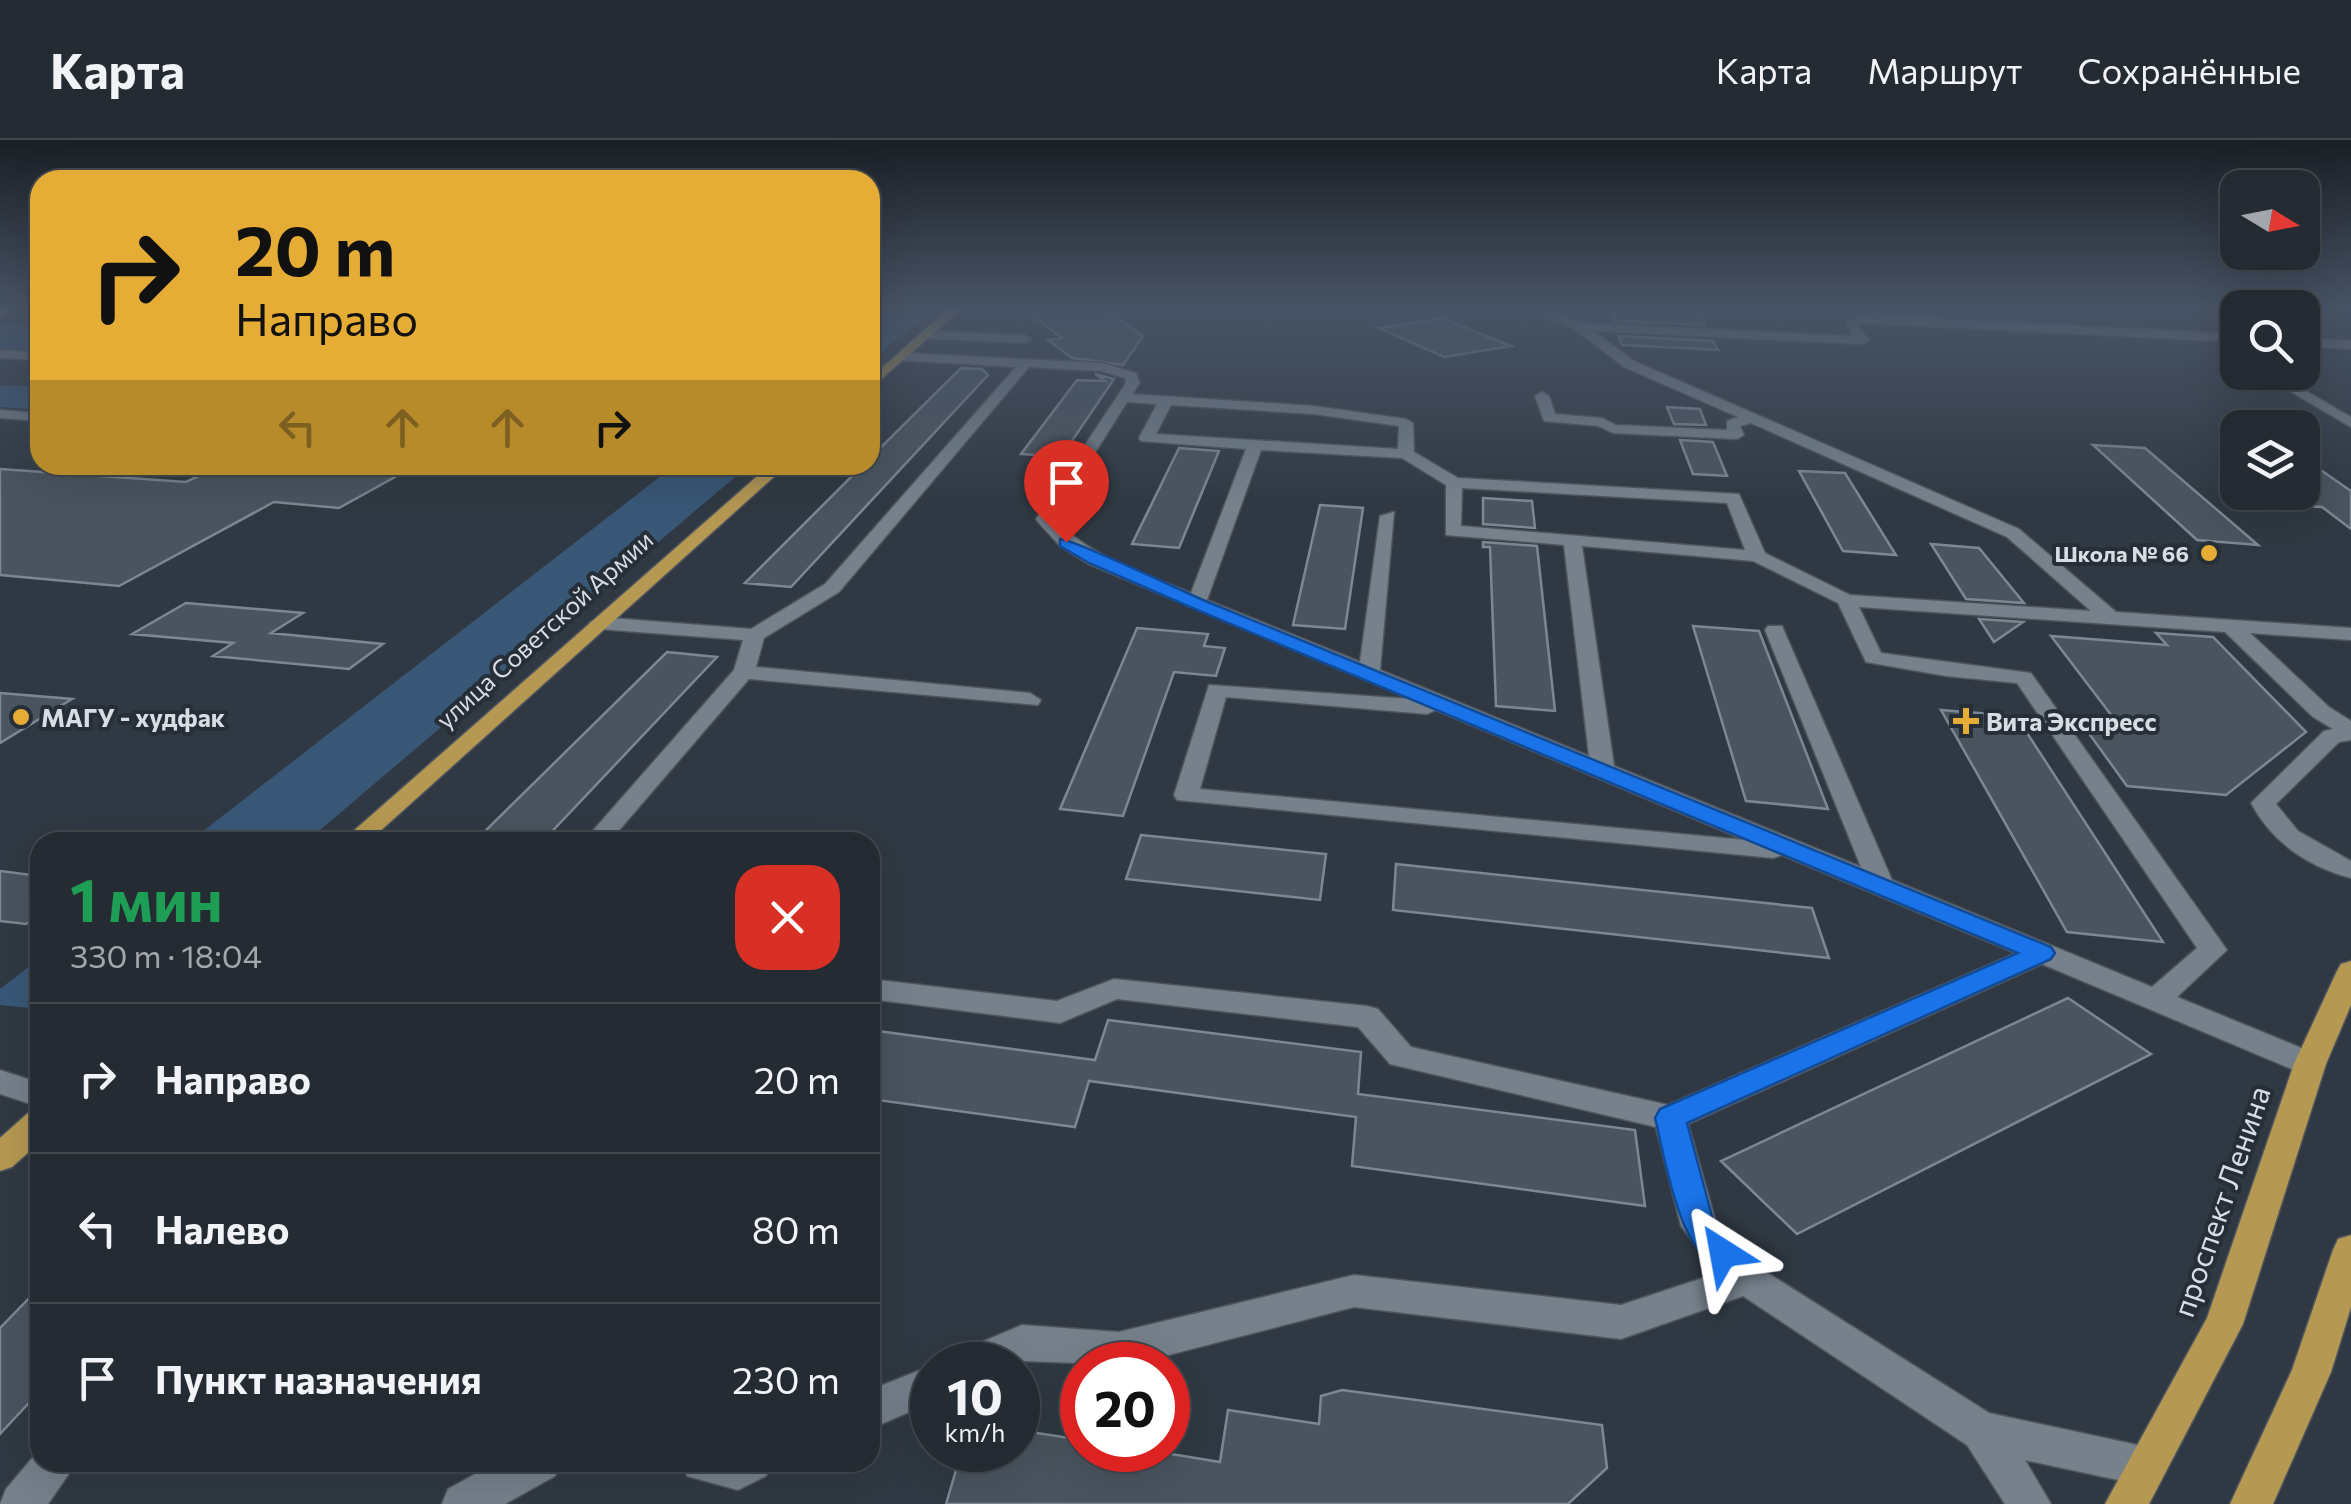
<!DOCTYPE html>
<html lang="ru">
<meta charset="utf-8">
<style>
body{margin:0;font-family:Commissioner,sans-serif;background:#2c333a;color:#f1f3f6;height:100vh;display:flex;flex-direction:column;font-size:38px;white-space:nowrap}
*{box-sizing:border-box;margin:0}
p{font-size:32px;color:#a3a7ac}
.icon{flex:none;width:55px;height:55px;fill:none;stroke:currentColor;stroke-width:2;stroke-linecap:round;stroke-linejoin:round}
.map{position:relative;flex:1;overflow:hidden}
.drawer{position:absolute;left:30px;top:692px;width:850px;height:640px;display:flex;flex-direction:column;background:#242b32;border-radius:30px;box-shadow:0 10px 40px #0002,0 0 0 2px #41474d}
.drawer>*{flex:none}
.banner{position:absolute;left:30px;top:30px;width:850px;height:305px;border-radius:30px;box-shadow:0 10px 40px #0002,0 0 0 2px #41474d;background:#e5ad35;color:#111;overflow:hidden}
.needle{width:65px;rotate:100deg}
.tools{position:absolute;left:2220px;top:30px;display:grid;gap:20px}
.tools a{display:grid;place-items:center;width:100px;height:100px;border-radius:20px;background:#242b32;box-shadow:0 10px 40px #0002,0 0 0 2px #41474d;font-size:50px}
.speed{position:absolute;left:910px;top:1202px;display:flex;gap:20px;font-size:50px;font-weight:700;text-align:center}
.speed>*{display:grid;place-content:center;width:130px;height:130px;border-radius:50%;background:#242b32;box-shadow:0 10px 40px #0002,0 0 0 2px #41474d;line-height:1}
.speed small{font-size:25px;font-weight:400}
.speed .limit{border:15px solid #d22;background:#fff;color:#111}
.pin{position:absolute;display:grid;place-items:center;width:85px;height:85px;color:#fff;margin:-102px -42px;border-radius:50% 50% 50% 0;rotate:-45deg;box-shadow:0 0 10px #0007}
.pin .icon{rotate:45deg}
.me{position:absolute;width:110px;margin:-55px;rotate:326deg;stroke-linejoin:round;filter:drop-shadow(0 0 8px #0008)}
.turn{display:flex;align-items:center;gap:35px;height:210px;padding:0 40px;font-size:45px}
.turn .icon{width:130px;height:130px;stroke-width:2.5}
.turn b{display:block;font-size:70px;line-height:85px}
.lanes{display:flex;align-items:center;height:95px;padding:0 40px;background:#0003;justify-content:center;gap:50px;direction:ltr}
.lanes .off{opacity:.35}
.round{display:grid;place-items:center;flex:none;width:105px;height:105px;border-radius:30px;background:#2c333a}
.overview{display:flex;align-items:center;justify-content:space-between;height:170px;padding:0 40px}
h1{font-size:60px;font-weight:700;line-height:75px;color:#1e9e55}
ul{padding:0;list-style:none}
li{display:flex;align-items:center;gap:30px;height:150px;padding:0 40px;border-top:2px solid #41474d}
li div{flex:1}
li b{display:block;font-size:38px}
li em{font-style:normal}
header{display:flex;align-items:center;gap:60px;box-sizing:border-box;height:140px;padding:0 50px;background:#242b32;border-bottom:2px solid #41474d}
header strong{font-size:48px}
nav{display:flex;gap:55px;margin-inline-start:auto;font-size:35px}
.map>svg:first-child{display:block}
</style>
<header>
<strong>Карта</strong>
<nav><a>Карта</a><a>Маршрут</a><a>Сохранённые</a></nav>
</header>
<div class="map">
<svg width="2351" height="1364" viewBox="0 0 2351 1364">
<rect width="100%" height="100%" fill="#303943"/>
<path fill="#395878" d="M875,171H930L870,222V174Z
M11,183L40,184V212L0,209V186Z
M0,245L40,247V270L0,267Z
M675,325H749L306,702H189Z
M40,818V869L0,865V849Z"/>
<path fill="#4a545f" stroke="#7d8793" stroke-width="2.5" d="M1025,170H1107L1143,196L1123,225L1072,218L1048,200L1062,198Z
M1611,170H1697L1705,185L1614,181Z
M1442,178L1511,206L1444,217L1379,188Z
M1619,196L1713,201L1718,210L1622,205Z
M961,228L982,229L988,235L791,447L745,443L863,325H870V318Z
M1095,234L1114,239L1061,317L1021,314L1077,240L1105,241Z
M1667,267L1700,269L1706,285L1674,284Z
M1680,300L1713,302L1727,336L1693,334Z
M2093,305L2145,308L2258,405L2197,400Z
M1179,308L1219,311L1179,408L1132,404Z
M2302,317L2351,351V389L2322,367L2302,366Z
M222,325H316L404,332L339,368L274,362L119,446L0,435V329L186,342Z
M1799,331L1845,333L1896,415L1843,411Z
M1483,358L1532,361L1535,388L1483,384Z
M1320,365L1363,368L1345,489L1293,485Z
M1483,402L1537,406L1555,571L1496,566L1490,407H1483Z
M1931,404L1979,408L2024,463L1966,459Z
M186,463L303,473L271,493L383,504L349,529L213,516L233,503L132,494Z
M1979,479L2023,482L1994,502Z
M1693,486L1759,491L1828,669L1746,661Z
M1137,488L1208,494L1204,506L1225,508L1216,536L1174,532L1123,676L1060,669Z
M2156,493L2213,497L2306,592L2226,655L2127,646L2080,581L2118,584L2051,496L2167,505Z
M667,512L717,517L542,702H474Z
M0,553L72,559L0,603Z
M1941,570L2016,576L2163,802L2067,792Z
M1141,695L1326,714L1320,760L1126,739Z
M1396,724L1812,768L1829,818L1393,770Z
M0,731L40,736V774L26,784L0,781Z
M2068,858L2151,914L1797,1094L1721,1021Z
M1108,880L1361,912L1358,954L1635,990L1645,1066L1352,1026L1356,977L1089,941L1075,987L870,959V890L1095,920Z
M40,1147V1251L0,1294V1188Z
M1342,1250L1602,1285L1607,1328L1568,1364H946L962,1310H1018V1290L1082,1300V1310H1147L1220,1322L1228,1270L1319,1284L1321,1256Z"/>
<g fill="none" stroke-linecap="round" stroke-linejoin="round">
<g stroke="#4e555d" stroke-width="3">
<path id="minor" d="M870,170H880L870,178Z
M1532,170H1549L1582,183L1853,196L1846,182L1859,175H1875L1871,170H1883L1887,176L2238,194V202L1862,183L1857,186L1869,200L1863,204L1593,191L1634,221L2019,389L2116,472L2351,488V500L2250,493L2329,567L2351,581V600L2339,602L2276,664L2298,691L2351,721V738C2308,727 2272,702 2251,663L2324,591L2333,589L2313,577L2225,492L1859,467L1881,513L2031,533L2227,810L2177,857L2321,916L2326,924L2321,932L2310,936L2299,932L2042,824L1688,984L1715,1079L1760,1128L1989,1273L2161,1310L2167,1325L2161,1340L2146,1346L2025,1320L2051,1364H2005L1967,1305L1743,1156L1621,1199L1354,1167L1130,1225L1024,1221L1014,1225H952L958,1212L1022,1185L1119,1192L1354,1135L1621,1165L1718,1133L1681,1086L1656,987L1390,924L1358,887L1117,859L1060,883L870,859V839L1057,861L1114,839L1367,866L1378,869L1411,907L1668,965L2016,813L1782,715L1773,718L1177,660L1174,655L1209,545L1411,559L1089,424L1060,406L1039,383L1036,379L1126,243L1125,238L1101,231L1029,227L839,452L764,498L756,527L1030,553L1041,560L1038,565L749,539L609,702H583L734,530L743,500L599,489L589,483L599,477L751,489L825,444L1016,227L897,220L896,217L902,213L1102,223L1136,233L1140,243L1132,254L1314,266L1406,279L1413,283L1414,312L1458,338L1739,354L1765,413L1850,455L2091,471L2007,397L1751,283L1740,286L1744,295L1737,299L1613,293L1598,286L1544,281L1535,256L1542,252L1549,256L1555,274L1602,278L1616,285L1727,290V281L1738,277L1624,227L1576,190ZM1127,262L1157,264L1139,298L1141,301L1246,309L1191,453C1142,433 1091,418 1054,378ZM1171,265L1314,274L1399,286L1398,309L1156,294ZM1261,310L1402,318L1446,345V395L1564,405L1589,616L1380,530L1394,372L1380,376L1360,522L1207,460ZM1462,348L1727,363L1745,410L1461,386ZM1582,406L1753,421L1838,463L1866,522L1946,536L2017,543L2197,808L2152,847L1892,740L1782,486H1768L1765,490L1861,727L1614,626ZM1226,557L1427,574L1436,570L1745,700L1200,649Z
M928,191L1025,195L1031,199L1025,203L924,198Z
M2302,198L2351,201V209L2302,206Z
M0,210L40,212V220L0,218Z
M2257,232H2273L2351,277V287Z
M0,270L40,273V281L0,278Z
M0,930L40,943V967L0,954Z
M933,1225L932,1262L870,1289V1250Z
M40,1309V1322H77L48,1364H0L6,1349Z
M497,1322H561L555,1336L505,1364H442L448,1349Z
M681,1322H772L766,1336L738,1350L687,1336Z"/>
</g>
<g stroke="#4e555d" stroke-width="3">
<path id="major" d="M0,170H14L0,177Z
M947,170H960L870,249V238Z
M770,325H787L368,702H341Z
M2351,821V865L2326,924L2243,1184L2149,1364H2105L2207,1178L2294,924L2337,831L2341,824Z
M40,969V1002L12,1027L0,1031V998L28,973Z
M2351,1095V1167L2331,1232L2273,1364H2230L2292,1230L2333,1110L2338,1099Z"/>
</g>
<use href="#minor" fill="#76818c" fill-rule="evenodd"/>
<use href="#major" fill="#b59852" fill-rule="evenodd"/>
</g>
<linearGradient id="sky" x2="0" y2="1"><stop stop-color="#1a1f25"/><stop offset="0.47" stop-color="#485466"/><stop offset="1" stop-color="#485466" stop-opacity="0"/></linearGradient>
<rect width="2351" height="361" fill="url(#sky)"/>
<path fill="#1a73e8" stroke="#114b97" stroke-width="2.5" d="M1060,399C1071,398 1182,451 1203,460L2051,807L2055,813L2051,819L1687,983L1713,1080L1739,1113L1734,1123C1682,1141 1664,1012 1655,978L1660,969L2018,813L1190,467L1089,423L1060,406Z"/>
<g fill="#e5ad35" stroke="#262f38" stroke-width="4">
<circle cx="2209" cy="413" r="10"/>
<circle cx="21" cy="577" r="10"/>
<path d="M1961 566h10v10h10v10h-10v10h-10v-10h-10v-10h10z"/>
</g>
<g text-anchor="middle" dominant-baseline="central" stroke-width="8" stroke-linejoin="round" paint-order="stroke">
<g font-size="22" font-weight="bold" fill="#d8dde4" stroke="#262f38" text-anchor="end">
<text x="2189" y="413">Школа № 66</text>
</g>
<g font-size="25" fill="#d8dde4" stroke="#262f38">
<text transform="translate(544 489) rotate(-42)">улица Советской Армии</text>
</g>
<g font-size="25" font-weight="bold" fill="#d8dde4" stroke="#262f38" text-anchor="start">
<text x="41" y="577">МАГУ - худфак</text>
<text x="1986" y="581">Вита Экспресс</text>
</g>
<g font-size="30" fill="#d8dde4" stroke="#262f38">
<text transform="translate(2220 1061) rotate(-71)">проспект Ленина</text>
</g>
</g>
</svg>
<div class="tools">
<a><svg class="needle" viewBox="-14 -14 28 28"><path d="M0-13l5 13h-10z" fill="#e53935"/><path d="M0 13l5-13h-10z" fill="#a3a7ac"/></svg></a>
<a><svg class="icon" aria-label="search" viewBox="0 0 24 24"><circle cx="10" cy="10" r="6"/><path d="M15 15l6 6"/></svg></a>
<a><svg class="icon" aria-label="layers" viewBox="0 0 24 24"><path d="M12 4l9 5-9 5-9-5zM3 14l9 5 9-5"/></svg></a>
</div>
<div class="speed"><div>10<small>km/h</small></div><div class="limit">20</div></div>
<div class="pin" style="left:1066px;top:402px;background:#d93025"><svg class="icon" aria-label="arrive" viewBox="0 0 24 24"><path d="M6 21V4h12l-3 4 3 4H6"/></svg></div>
<svg class="me" style="left:1723px;top:1113px" viewBox="-20 -20 40 40"><path d="M0-17L14 15 0 8-14 15z" fill="#1a73e8" stroke="#fff" stroke-width="4"/></svg>
<div class="banner">
<div class="turn"><svg class="icon" aria-label="right" viewBox="0 0 24 24"><path d="M7 20v-9h11M14 6l5 5-5 5"/></svg><div><b>20 m</b>Направо</div></div>
<div class="lanes"><svg class="icon off" aria-label="left" viewBox="0 0 24 24"><path d="M17 20v-9H6M10 6l-5 5 5 5"/></svg><svg class="icon off" aria-label="ahead" viewBox="0 0 24 24"><path d="M12 20V5M6 11l6-6 6 6"/></svg><svg class="icon off" aria-label="ahead" viewBox="0 0 24 24"><path d="M12 20V5M6 11l6-6 6 6"/></svg><svg class="icon" aria-label="right" viewBox="0 0 24 24"><path d="M7 20v-9h11M14 6l5 5-5 5"/></svg></div>
</div>
<section class="drawer">
<div class="overview"><div><h1>1 мин</h1><p>330 m · 18:04</p></div><a class="round" style="background:#d93025;color:#fff"><svg class="icon" aria-label="close" viewBox="0 0 24 24"><path d="M6 6l12 12M18 6L6 18"/></svg></a></div>
<ul>
<li><svg class="icon" aria-label="right" viewBox="0 0 24 24"><path d="M7 20v-9h11M14 6l5 5-5 5"/></svg><div><b>Направо</b></div><em>20 m</em></li>
<li><svg class="icon" aria-label="left" viewBox="0 0 24 24"><path d="M17 20v-9H6M10 6l-5 5 5 5"/></svg><div><b>Налево</b></div><em>80 m</em></li>
<li><svg class="icon" aria-label="arrive" viewBox="0 0 24 24"><path d="M6 21V4h12l-3 4 3 4H6"/></svg><div><b>Пункт назначения</b></div><em>230 m</em></li>
</ul>
</section>
</div>
